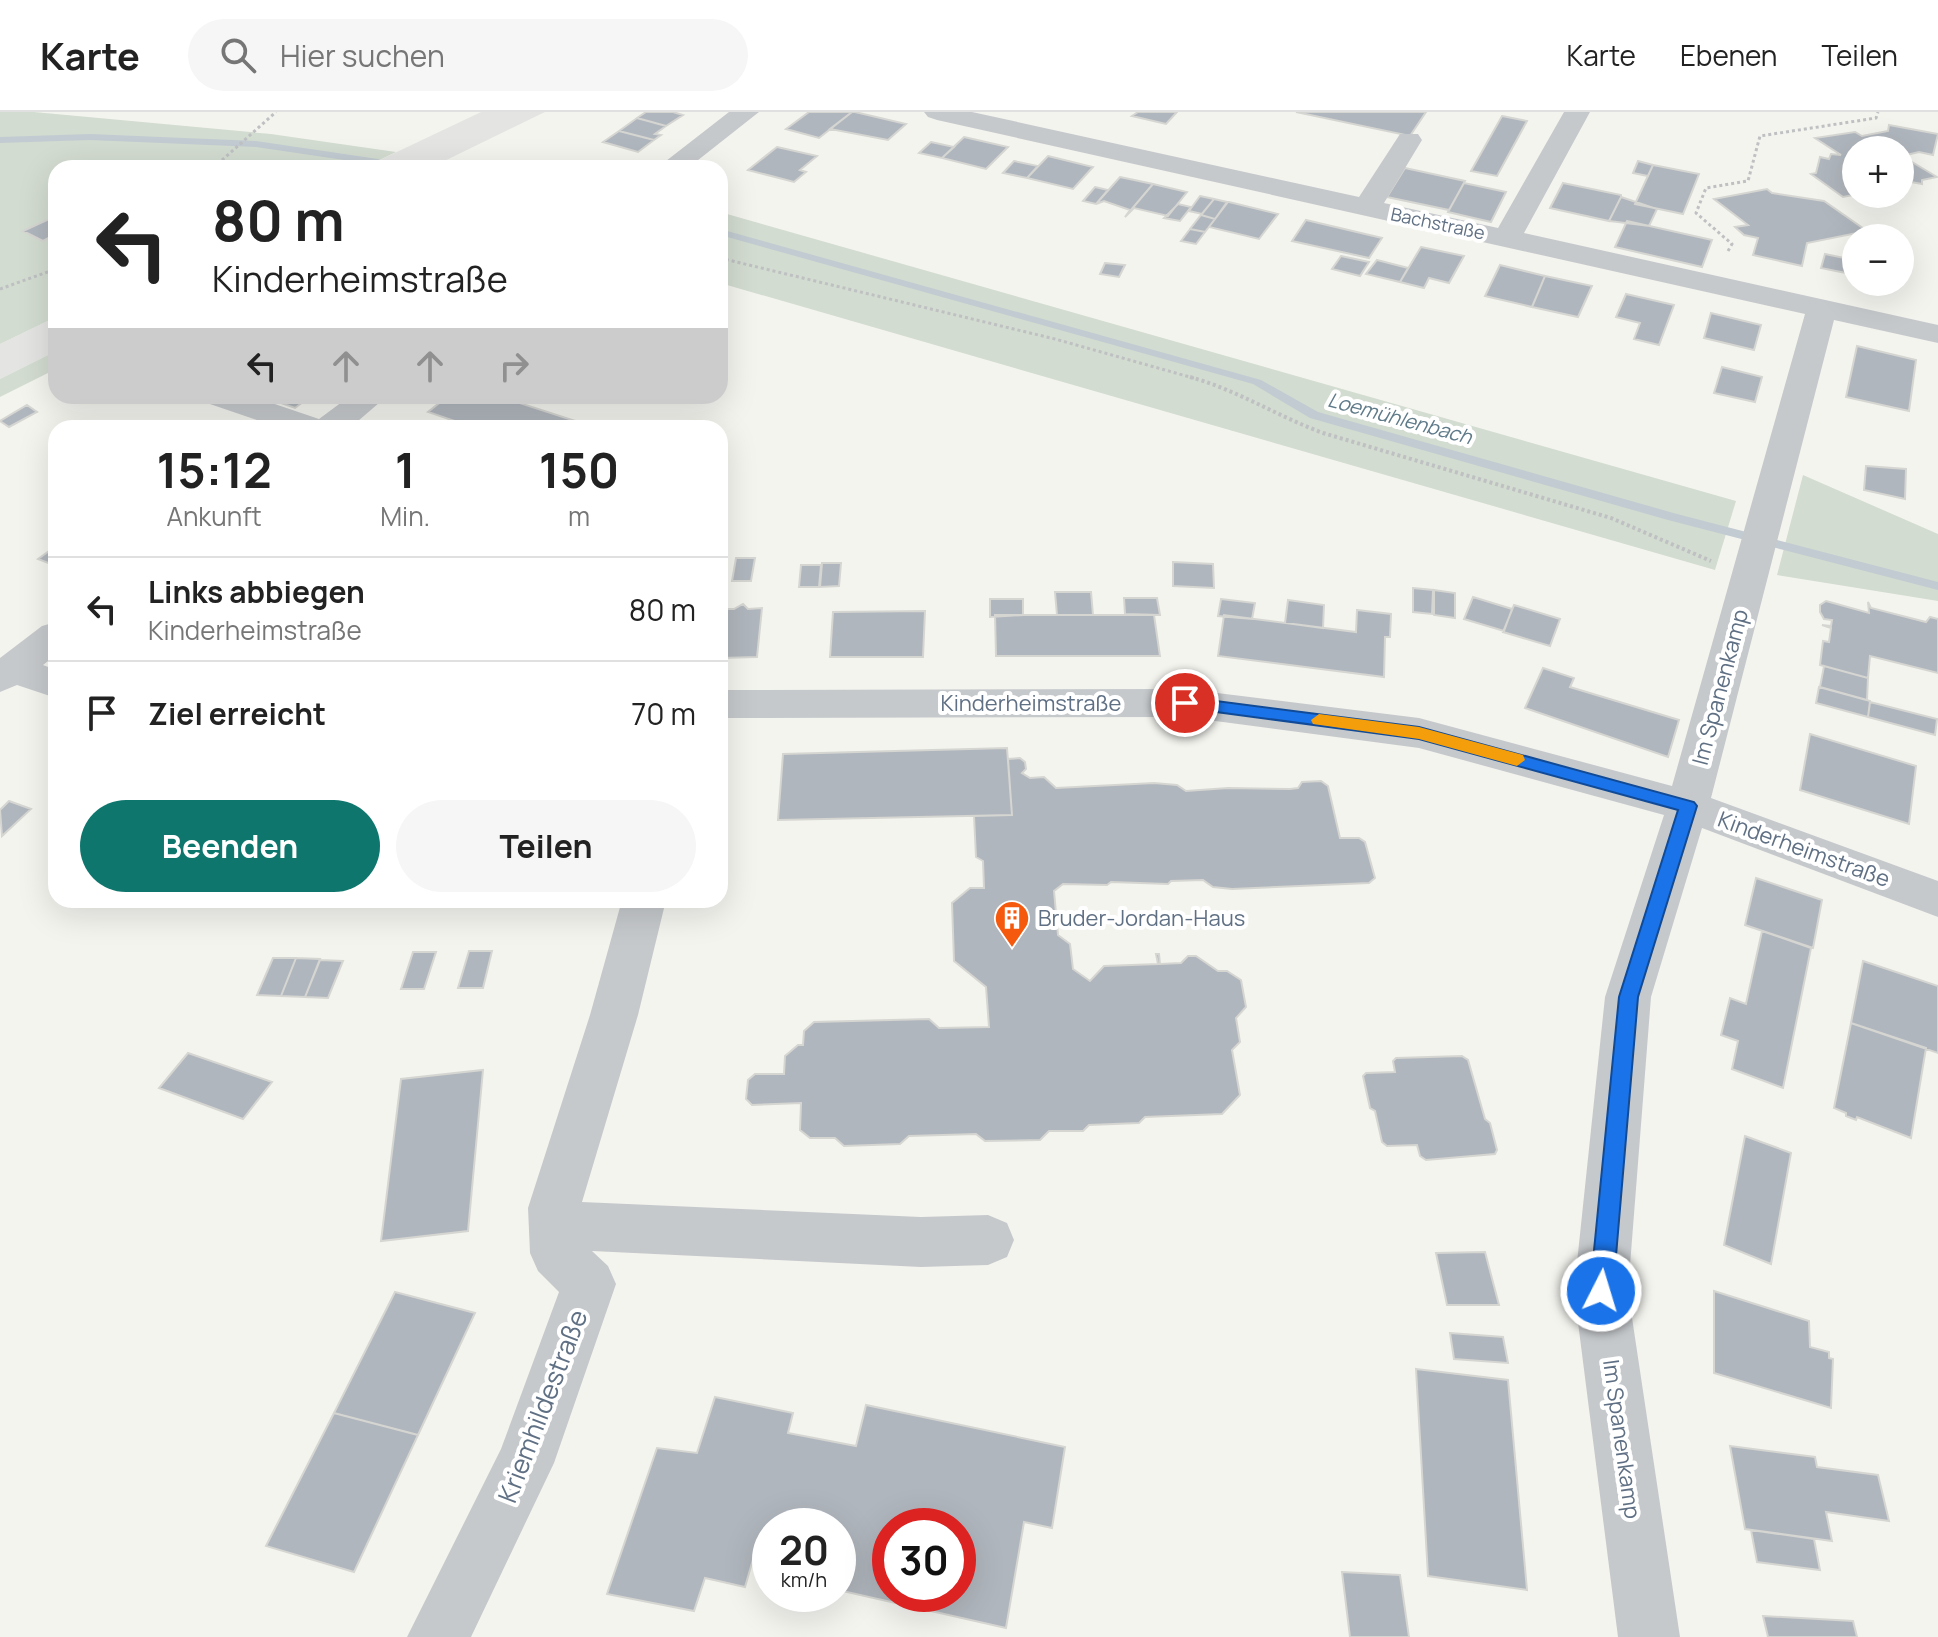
<!DOCTYPE html>
<html lang="de">
<meta charset="utf-8">
<style>
body{margin:0;font-family:Manrope,sans-serif;background:#f6f6f6;color:#222;height:100vh;display:flex;flex-direction:column;font-size:30px;white-space:nowrap}
*{box-sizing:border-box;margin:0}
p{font-size:26px;color:#767676}
.icon{flex:none;width:44px;height:44px;fill:none;stroke:currentColor;stroke-width:2;stroke-linecap:round;stroke-linejoin:round}
.map{position:relative;flex:1;overflow:hidden}
.side{position:absolute;left:48px;top:308px;width:680px;height:488px;display:flex;flex-direction:column;background:#fff;border-radius:24px;box-shadow:0 8px 32px #0002}
.side>*{flex:none}
.guide{position:absolute;left:48px;top:48px;width:680px;height:244px;border-radius:24px;box-shadow:0 8px 32px #0002;background:#fff;color:#222;overflow:hidden}
.fabs{position:absolute;left:1842px;top:24px;display:grid;gap:16px}
.fabs a{display:grid;place-items:center;width:72px;height:72px;border-radius:50%;background:#fff;box-shadow:0 8px 32px #0002;font-size:40px}
.speed{position:absolute;left:752px;top:1396px;display:flex;gap:16px;font-size:40px;font-weight:700;text-align:center}
.speed>*{display:grid;place-content:center;width:104px;height:104px;border-radius:50%;background:#fff;box-shadow:0 8px 32px #0002;line-height:1}
.speed small{font-size:20px;font-weight:400}
.speed .limit{border:12px solid #d22;background:#fff;color:#111}
.pin{position:absolute;display:grid;place-items:center;width:68px;height:68px;color:#fff;margin:-34px;border:4px solid #fff;border-radius:50%;box-shadow:0 2px 8px #0007}
.me{position:absolute;width:88px;margin:-44px;rotate:5deg;stroke-linejoin:round;filter:drop-shadow(0 0 6px #0008)}
.turn{display:flex;align-items:center;gap:28px;height:168px;padding:0 32px;font-size:36px}
.turn .icon{width:104px;height:104px;stroke-width:2.5}
.turn b{display:block;font-size:56px;line-height:68px}
.lanes{display:flex;align-items:center;height:76px;padding:0 32px;background:#0003;justify-content:center;gap:40px;direction:ltr}
.lanes .off{opacity:.35}
.eta{display:flex;justify-content:space-evenly;align-items:center;height:136px;text-align:center}
.eta b{font-size:48px;font-weight:700;line-height:56px}
.cta{display:flex;gap:16px;margin-top:auto;padding:16px 32px}
.cta a{flex:1;height:92px;border-radius:48px;background:#0f766e;color:#fff;font-size:32px;font-weight:700;line-height:92px;text-align:center}
.cta a+a{background:#f6f6f6;color:#222}
ul{padding:0;list-style:none}
li{display:flex;align-items:center;gap:24px;height:104px;padding:0 32px;border-top:2px solid #e0e0e0}
li div{flex:1}
li b{display:block;font-size:30px}
li em{font-style:normal}
header{display:flex;align-items:center;gap:48px;box-sizing:border-box;height:112px;padding:0 40px;background:#fff;border-bottom:2px solid #e0e0e0}
header strong{font-size:38px}
nav{display:flex;gap:44px;margin-inline-start:auto;font-size:28px}
.search{width:560px;height:72px;background:#f6f6f6;display:flex;align-items:center;gap:20px;box-sizing:border-box;padding:0 28px;border-radius:44px;color:#767676;font-size:30px}
.map>svg:first-child{display:block}
</style>
<header>
<strong>Karte</strong>
<div class="search"><svg class="icon" aria-label="search" viewBox="0 0 24 24"><circle cx="10" cy="10" r="6"/><path d="M15 15l6 6"/></svg>Hier suchen</div>
<nav><a>Karte</a><a>Ebenen</a><a>Teilen</a></nav>
</header>
<div class="map">
<svg width="1938" height="1525" viewBox="0 0 1938 1525">
<rect width="100%" height="100%" fill="#f4f4ef"/>
<path fill="#e4e5e3" d="M481,0H545L430,56H363Z
M56,205V239L0,267V232Z"/>
<path fill="#d3dcd0" d="M0,0H34L271,22L396,40L363,56H56V205L0,232Z
M720,100L1736,389L1715,458L720,171Z
M56,239V257L0,285V267Z
M1803,363L1938,422V489L1777,463Z"/>
<g fill="none" stroke-linecap="round" stroke-linejoin="round">
<path fill="#c2cbd1" fill-rule="evenodd" d="M90,22L256,29L378,47L383,50L378,53L256,35L90,28L0,31V25Z
M720,117L1261,268L1318,300L1677,402L1938,470V478L1668,408L1310,306L1253,272L720,123Z"/>
</g>
<path fill="#b0b6bd" stroke="#d5d5d2" stroke-width="2" fill-rule="evenodd" d="M646,0H673L683,3L666,14L637,6Z
M809,0H852L819,26L786,17Z
M852,0H855L906,12L888,28L830,17Z
M1138,0H1177L1166,12L1132,4Z
M1296,0H1426L1410,24Z
M1502,4L1527,9L1497,64L1471,59Z
M637,6L666,14L655,22L661,23L654,28L619,19Z
M1889,13L1938,22L1933,43L1919,40L1902,44L1937,65L1922,68V72L1900,68V38H1856L1858,82L1843,85L1811,62L1816,61L1820,45L1829,47L1831,42L1841,43L1815,26L1855,20L1862,24L1888,19Z
M619,19L654,28L638,40L603,30Z
M964,25L1008,35L986,57L942,46Z
M931,30L954,35L942,46L919,41Z
M777,35L817,44L800,58L806,60L794,70L748,58Z
M1048,44L1093,55L1073,77L1027,66Z
M1014,49L1038,54L1027,66L1003,61Z
M1638,49L1653,53L1648,64L1633,61Z
M1653,53L1699,62L1683,102L1635,92Z
M1405,56L1465,69L1449,98L1387,85Z
M1120,65L1153,72L1125,105L1130,98L1104,89L1096,92Z
M1464,71L1506,80L1491,110L1448,100Z
M1563,71L1621,83V85L1609,109L1550,96Z
M1153,72L1187,80L1168,104L1134,96L1125,105Z
M1095,75L1108,78L1096,92L1083,89Z
M1767,77L1772,81L1824,89L1867,119L1807,131L1802,154L1753,143L1758,126L1744,123L1735,115L1748,113L1714,87Z
M1200,84L1214,87L1202,102L1189,99Z
M1621,85L1657,97L1649,114L1609,109Z
M1214,87L1227,90L1215,107L1201,103Z
M1228,90H1229L1278,102L1259,127L1209,115Z
M1178,92L1191,95L1180,109L1164,106Z
M1201,103L1215,107L1205,120L1190,117Z
M49,107L56,111V122L43,129L23,119Z
M1306,108L1382,126L1369,146L1292,129Z
M1627,109L1712,128L1702,155L1615,135Z
M1190,117L1205,120L1196,132L1181,129Z
M1421,135L1464,144L1449,171L1429,166L1424,176L1400,170Z
M1825,142L1854,148L1851,162L1821,156Z
M1341,144L1369,150L1360,164L1332,157Z
M1377,148L1408,156L1400,170L1366,162Z
M1105,151L1125,153L1119,165L1100,162Z
M1500,153L1545,164L1532,195L1485,184Z
M1545,164L1592,174L1578,205L1532,195Z
M1626,182L1674,193L1659,233L1634,227L1640,211L1616,205Z
M1711,201L1761,213L1754,238L1704,226Z
M1857,234L1916,248L1909,299L1846,285Z
M1722,255L1762,265L1755,290L1714,281Z
M261,284H311L295,296Z
M448,284H498L597,316H475L428,300Z
M27,293L37,300L9,315L0,309Z
M1866,354L1906,357L1905,387L1864,378Z
M56,434V454L38,447Z
M736,446H755L751,469H732Z
M1173,450L1213,452L1214,476L1173,474Z
M822,451H841L839,474L820,475Z
M801,453H821L819,475H799Z
M1413,476L1433,478L1432,502L1413,500Z
M1434,478L1455,481V506L1434,503Z
M1055,480H1091L1093,503H1057Z
M1473,485L1512,497L1504,519L1464,507Z
M1124,486H1157L1160,503L1125,502Z
M990,487H1023V503L990,505Z
M1221,487L1255,491L1252,507L1218,504Z
M1288,488L1324,493L1323,516L1285,511Z
M1826,489L1869,501L1868,490L1871,496L1926,510L1930,505L1938,507V561L1870,544L1868,566L1820,553L1823,529L1829,530L1831,516L1822,513L1831,514L1832,508L1824,507L1820,500V493Z
M743,492L748,497L762,496L757,545L720,546V497H734Z
M1514,493L1560,507L1550,534L1503,520Z
M1357,498L1391,502L1390,525H1385L1384,565L1218,544L1224,503L1356,520Z
M925,499L923,545H830L833,500Z
M995,503H1154L1160,544H996Z
M1824,554L1868,566L1867,588L1820,575Z
M1543,556L1574,566L1570,575L1679,608L1668,645L1525,596Z
M1819,575L1870,589L1868,605L1816,591Z
M1870,590L1937,607L1935,623L1868,605Z
M1810,622L1916,654L1909,712L1800,678Z
M1007,636L1012,703L778,708L783,642Z
M1020,646L1025,650L1026,657L1022,661L1030,666L1044,665L1056,676L1154,671L1177,673L1186,679L1228,676L1290,677L1298,676L1302,670L1321,669L1328,674L1340,726H1359L1365,730L1375,766L1369,771L1232,777L1213,775L1203,768L1171,769L1168,772L1111,770L1107,773L1063,772L1054,779L1058,823L1070,832L1073,857L1090,869L1104,854L1158,852L1156,842H1159L1160,852L1181,851L1188,844H1196L1218,859H1227L1241,868L1246,895L1236,906L1240,930L1232,938L1240,983L1222,1002L1145,1005L1139,1011L1089,1013L1083,1019H1049L1040,1028L985,1029L976,1022L909,1024L900,1032L844,1034L835,1026H810L800,1018L801,991L752,993L746,987L748,968L755,962H784L785,944L798,933H803L804,919L814,910L929,907L939,916L989,915L986,875L954,849L952,791L970,776H984L983,749L976,745L974,704L1012,703L1008,647Z
M9,689L31,697L2,724L0,698Z
M1756,766L1822,788L1813,836L1745,813Z
M1762,819L1811,836L1783,976L1732,957L1738,929L1721,923L1730,886L1746,892Z
M469,839H492L483,876H458Z
M413,840H436L424,877H401Z
M273,846H296L281,884L257,883Z
M296,846L320,847L305,885L281,884Z
M320,848L343,849L328,886L305,885Z
M1863,849L1938,874V941L1851,911Z
M1851,911L1926,936L1911,1026L1857,1005L1856,1008L1846,1004V1001L1834,996Z
M188,941L272,970L243,1007L159,976Z
M1462,944L1468,948L1485,1007L1490,1011L1497,1038L1495,1042L1426,1048L1420,1044L1417,1033L1387,1034L1382,1030L1375,999L1370,996L1363,964L1366,961L1395,960L1393,949L1396,946Z
M483,958L468,1119L381,1129L401,967Z
M1745,1024L1791,1041L1771,1152L1724,1133Z
M1485,1140L1499,1193H1447L1436,1141Z
M1714,1179L1809,1209L1810,1235L1829,1240V1246L1833,1247L1831,1296L1714,1261Z
M395,1180L475,1201L418,1323L334,1301Z
M1450,1221L1503,1225L1508,1251L1454,1247Z
M1416,1257L1508,1268L1527,1478L1428,1464Z
M715,1285L793,1301L788,1321L856,1334L866,1293L1065,1335L1052,1416L1024,1410L1006,1516L838,1478V1414H770V1440L756,1437L745,1475L705,1466L694,1499L607,1482L657,1336L697,1341ZM890,1414H958V1482H890Z
M334,1301L418,1323L354,1460L266,1434Z
M1730,1334L1815,1345L1817,1355L1878,1363L1889,1409L1826,1400L1832,1429L1745,1417Z
M1751,1418L1814,1427L1820,1458L1757,1450Z
M1342,1460L1400,1463L1409,1525H1350Z
M1763,1504L1853,1509L1857,1525H1768Z"/>
<g fill="none" stroke-linecap="round" stroke-linejoin="round">
<path stroke="#bec0c2" stroke-width="3" stroke-dasharray="3 3" stroke-linecap="butt" d="M213,56L276,0
M1728,139L1732,132L1696,101L1706,76L1748,69L1760,24L1876,6L1878,0
M720,146L1055,227L1197,267
M0,177L56,157"/>
<path stroke="#bec0c2" stroke-width="4" stroke-dasharray="3 3" stroke-linecap="butt" d="M1190,265C1237,278 1277,304 1323,321L1611,406L1711,449"/>
<path fill="#c6c9cc" fill-rule="evenodd" d="M729,0H759L688,56H657Z
M924,0H972L1359,85L1400,22H1418L1422,28L1384,91L1498,116L1564,0H1590L1524,121L1938,213V231L1834,208L1711,686L1938,769V805L1702,716L1651,885L1628,1179L1680,1525H1618L1574,1179L1605,885L1664,703L1419,636L1185,605L720,606V578L1185,577L1419,606L1672,674L1805,202L937,8L928,5Z
M203,284H251L319,307L350,284H387L350,316H280L207,291Z
M56,510V543L43,553L56,558V586L17,573L0,580V546L42,514Z
M622,788H666L638,903L582,1090L921,1105L988,1103L1007,1111L1014,1128L1007,1145L988,1153L921,1155L592,1139L608,1154L616,1172L554,1351L471,1525H407L501,1337L559,1180L538,1159L530,1141L528,1096L590,903Z"/>
</g>
<path fill="#1a73e8" stroke="#114b97" stroke-width="2" d="M1185,585L1419,615L1694,690L1697,694L1638,885L1613,1179L1609,1186L1601,1189L1594,1186L1590,1179L1619,885L1678,698L1419,627L1179,595L1177,591L1179,587Z"/>
<path fill="#f59e0b" d="M1319,602L1419,615L1523,643L1525,648L1517,654L1419,627L1313,612L1311,608Z"/>
<defs>
<g id="building-pin" transform="scale(1.8)"><path d="M0 17L-7.5 6A9.5 9.5 0 1 1 7.5 6Z" fill="#f5590e" stroke="#fff"/><path d="M-4-6H4V6H1V3H-1V6H-4ZM-2.5-4.3h1.7v1.8h-1.7ZM.8-4.3h1.7v1.8H.8ZM-2.5-1h1.7V.8h-1.7ZM.8-1h1.7V.8H.8Z" fill="#fff"/></g>
</defs>
<g fill-rule="evenodd">
<use href="#building-pin" x="1012" y="806"/>
</g>
<g text-anchor="middle" dominant-baseline="central" stroke-width="8" stroke-linejoin="round" paint-order="stroke">
<g font-size="18" fill="#607084" stroke="#fff">
<text transform="translate(1438 111) rotate(12)">Bachstraße</text>
</g>
<g font-size="20" font-style="italic" fill="#5f7a89" stroke="#fff">
<text transform="translate(1400 306) rotate(15)">Loemühlenbach</text>
</g>
<g font-size="22" fill="#607084" stroke="#fff">
<text transform="translate(1720 575) rotate(-75)">Im Spanenkamp</text>
<text x="1031" y="591">Kinderheimstraße</text>
<text transform="translate(1804 737) rotate(20)">Kinderheimstraße</text>
<text transform="translate(1622 1327) rotate(82)">Im Spanenkamp</text>
</g>
<g font-size="22" fill="#607084" stroke="#fff" text-anchor="start">
<text x="1038" y="806">Bruder-Jordan-Haus</text>
</g>
<g font-size="26" fill="#607084" stroke="#fff">
<text transform="translate(542 1294) rotate(-69)">Kriemhildestraße</text>
</g>
</g>
</svg>
<div class="fabs">
<a>+</a>
<a>−</a>
</div>
<div class="speed"><div>20<small>km/h</small></div><div class="limit">30</div></div>
<div class="pin" style="left:1185px;top:591px;background:#d93025"><svg class="icon" aria-label="arrive" viewBox="0 0 24 24"><path d="M6 21V4h12l-3 4 3 4H6"/></svg></div>
<svg class="me" style="left:1601px;top:1179px" viewBox="-20 -20 40 40"><circle r="17" fill="#1a73e8" stroke="#fff" stroke-width="3"/><path d="M0-11L8 9 0 5-8 9z" fill="#fff"/></svg>
<div class="guide">
<div class="turn"><svg class="icon" aria-label="left" viewBox="0 0 24 24"><path d="M17 20v-9H6M10 6l-5 5 5 5"/></svg><div><b>80 m</b>Kinderheimstraße</div></div>
<div class="lanes"><svg class="icon" aria-label="left" viewBox="0 0 24 24"><path d="M17 20v-9H6M10 6l-5 5 5 5"/></svg><svg class="icon off" aria-label="ahead" viewBox="0 0 24 24"><path d="M12 20V5M6 11l6-6 6 6"/></svg><svg class="icon off" aria-label="ahead" viewBox="0 0 24 24"><path d="M12 20V5M6 11l6-6 6 6"/></svg><svg class="icon off" aria-label="right" viewBox="0 0 24 24"><path d="M7 20v-9h11M14 6l5 5-5 5"/></svg></div>
</div>
<section class="side">
<div class="eta">
<div><b>15:12</b><p>Ankunft</p></div>
<div><b>1</b><p>Min.</p></div>
<div><b>150</b><p>m</p></div>
</div>
<ul>
<li><svg class="icon" aria-label="left" viewBox="0 0 24 24"><path d="M17 20v-9H6M10 6l-5 5 5 5"/></svg><div><b>Links abbiegen</b><p>Kinderheimstraße</p></div><em>80 m</em></li>
<li><svg class="icon" aria-label="arrive" viewBox="0 0 24 24"><path d="M6 21V4h12l-3 4 3 4H6"/></svg><div><b>Ziel erreicht</b></div><em>70 m</em></li>
</ul>
<div class="cta"><a>Beenden</a><a>Teilen</a></div>
</section>
</div>
